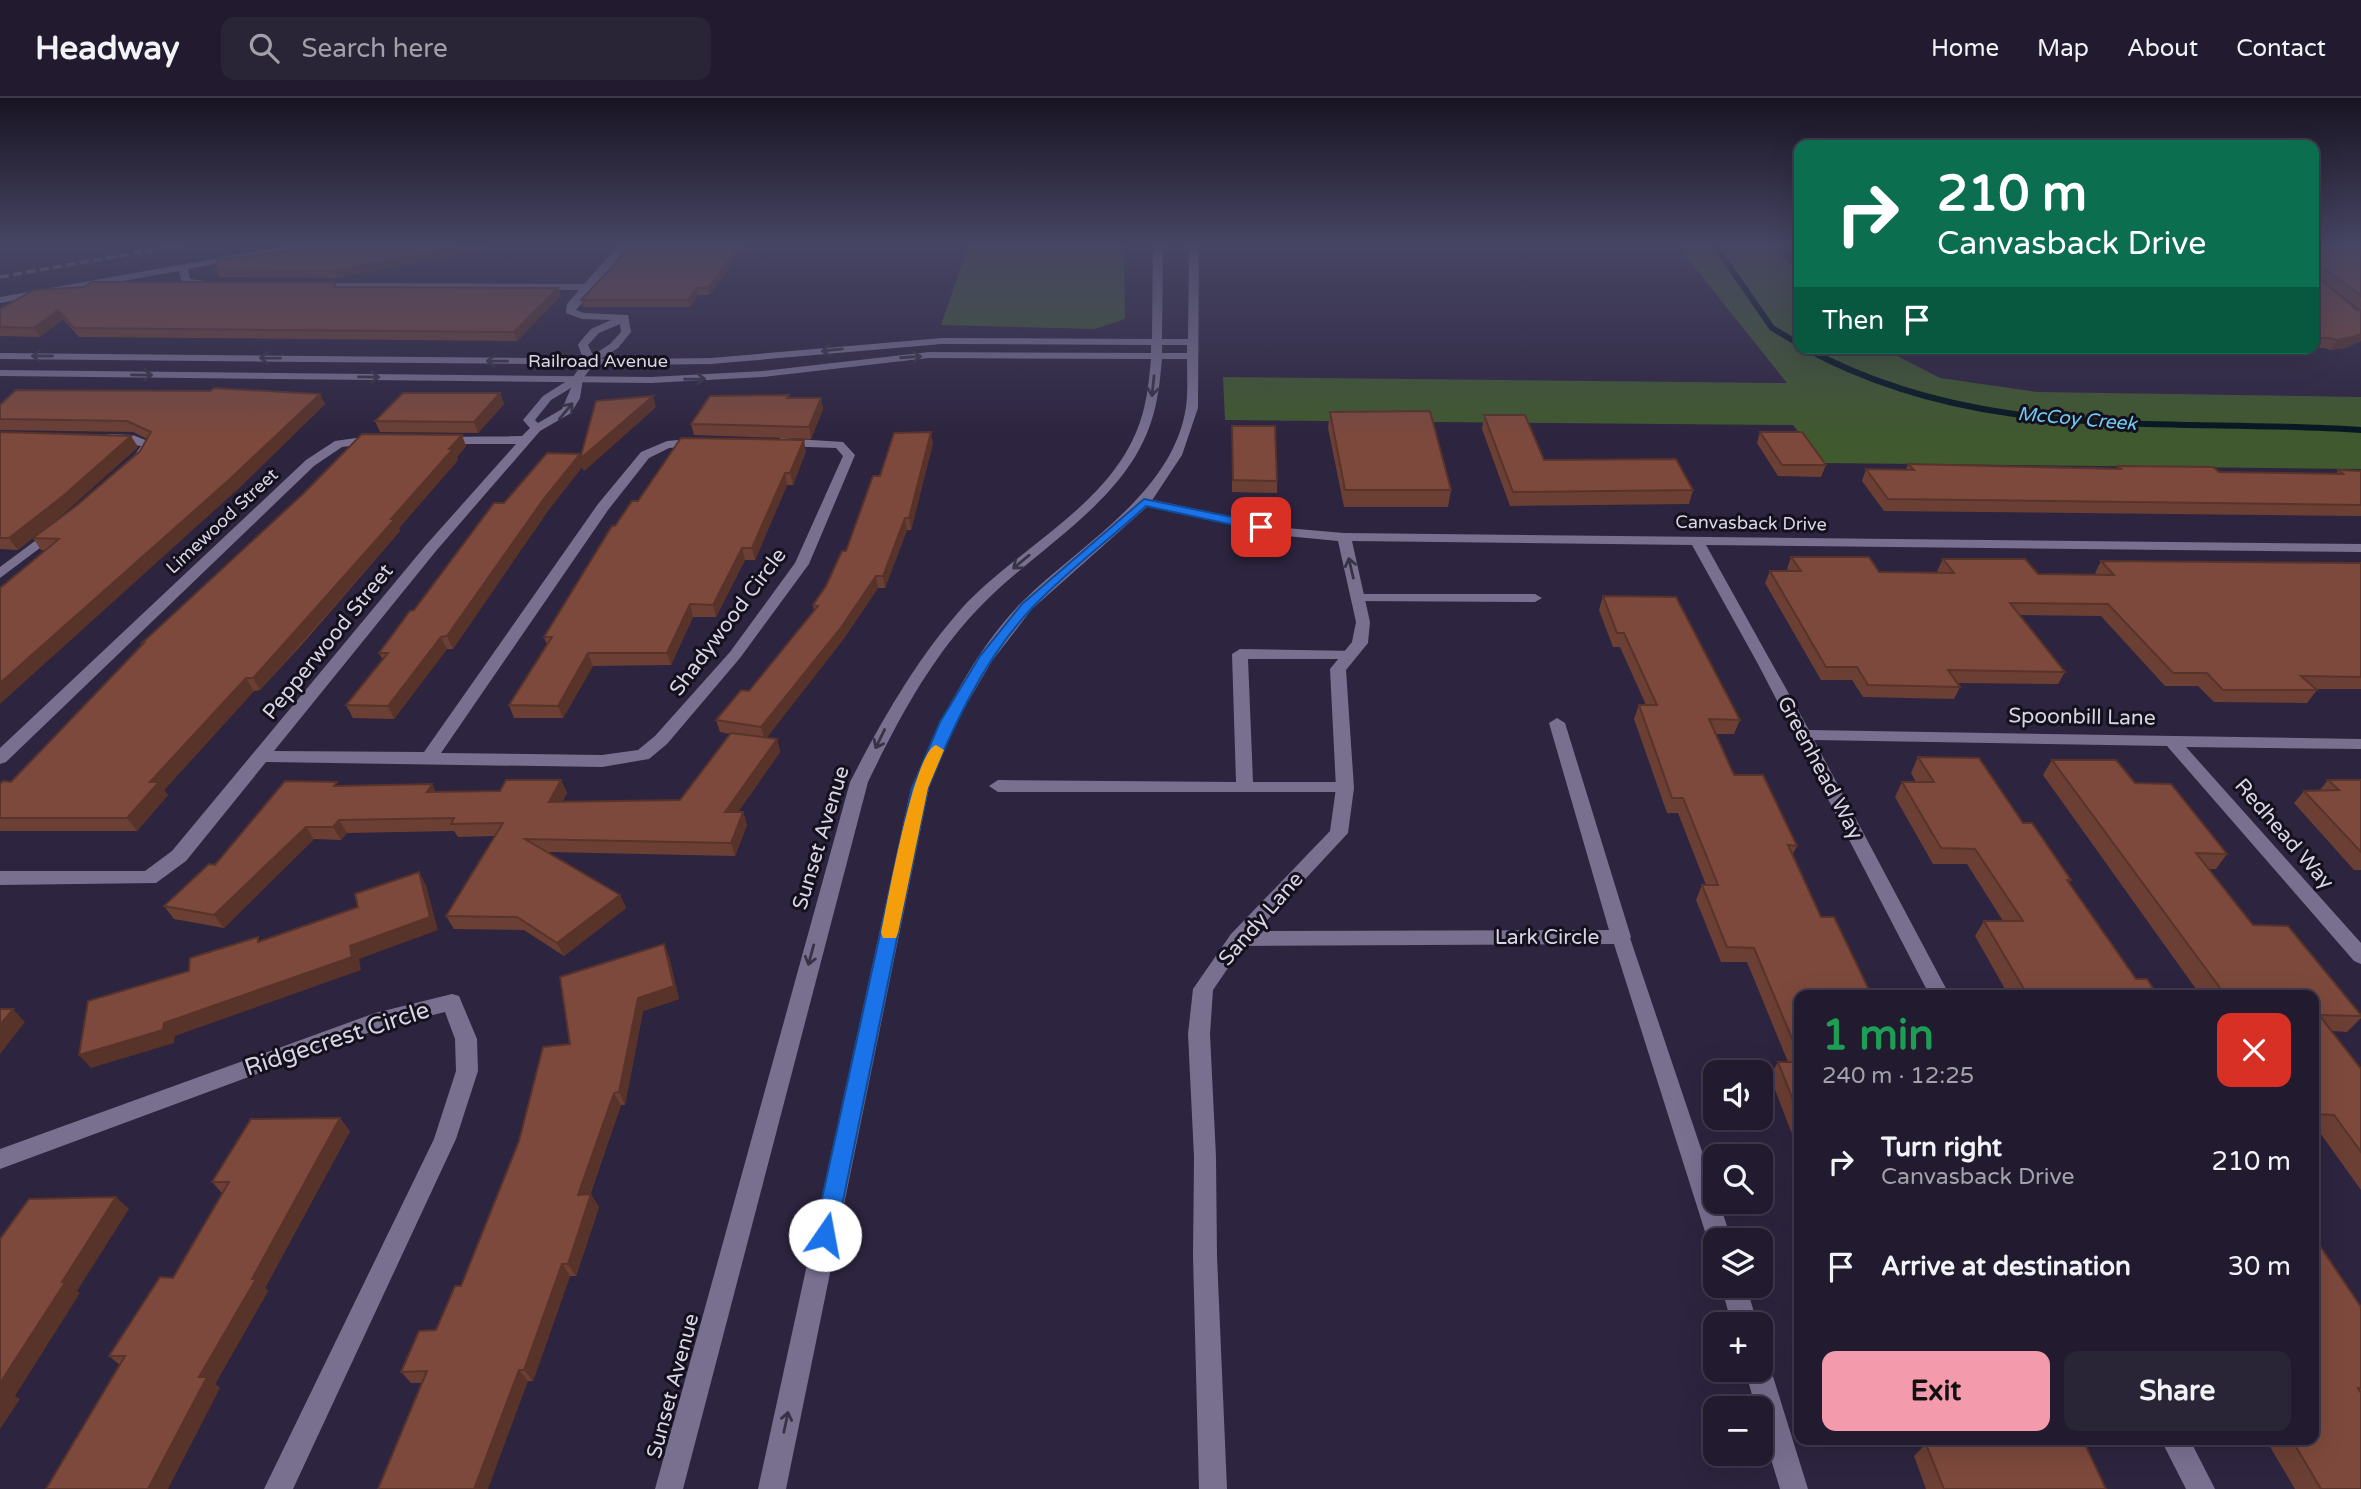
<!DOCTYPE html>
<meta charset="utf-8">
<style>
body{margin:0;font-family:"Varela Round",sans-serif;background:#2a2437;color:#f1f3f6;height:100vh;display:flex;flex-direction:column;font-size:26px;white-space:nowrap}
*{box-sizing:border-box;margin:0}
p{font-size:23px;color:#a2a1aa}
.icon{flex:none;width:38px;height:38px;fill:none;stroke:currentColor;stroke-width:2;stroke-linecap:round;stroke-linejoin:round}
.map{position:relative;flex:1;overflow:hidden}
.sheet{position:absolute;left:1794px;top:892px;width:525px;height:455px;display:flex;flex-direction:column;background:#221b2f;border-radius:14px;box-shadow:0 7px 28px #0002,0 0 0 2px #3f394b}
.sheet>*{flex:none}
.top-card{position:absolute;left:1794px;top:42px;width:525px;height:214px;border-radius:14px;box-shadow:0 7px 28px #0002,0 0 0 2px #3f394b;background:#0b6e4f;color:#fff;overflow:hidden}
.buttons{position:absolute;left:1703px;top:962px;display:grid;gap:14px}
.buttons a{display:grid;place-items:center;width:70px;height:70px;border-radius:14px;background:#221b2f;box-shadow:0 7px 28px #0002,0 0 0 2px #3f394b;font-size:35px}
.pin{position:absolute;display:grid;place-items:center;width:60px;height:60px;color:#fff;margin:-30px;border-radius:14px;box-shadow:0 4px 10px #0006}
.me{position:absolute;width:77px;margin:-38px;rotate:12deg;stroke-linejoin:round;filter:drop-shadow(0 0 5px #0008)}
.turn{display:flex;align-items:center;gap:24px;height:147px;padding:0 28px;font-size:32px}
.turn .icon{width:91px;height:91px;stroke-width:2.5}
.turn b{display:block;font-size:49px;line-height:60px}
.then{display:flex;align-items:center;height:66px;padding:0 28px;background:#0003;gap:14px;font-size:26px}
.round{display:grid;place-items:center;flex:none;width:74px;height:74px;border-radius:14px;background:#2a2437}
.summary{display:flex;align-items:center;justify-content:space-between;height:119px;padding:0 28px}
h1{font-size:42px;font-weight:700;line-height:52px;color:#1e9e55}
.button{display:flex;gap:14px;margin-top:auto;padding:14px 28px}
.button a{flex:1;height:80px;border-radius:14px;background:#f39aac;color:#111;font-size:28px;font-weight:700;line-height:80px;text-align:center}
.button a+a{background:#2a2437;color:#f1f3f6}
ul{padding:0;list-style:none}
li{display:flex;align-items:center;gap:21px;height:105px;padding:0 28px}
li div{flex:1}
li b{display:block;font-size:26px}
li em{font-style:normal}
header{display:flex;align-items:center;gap:42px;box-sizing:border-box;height:98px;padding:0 35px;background:#221b2f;border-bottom:2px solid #3f394b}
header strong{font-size:33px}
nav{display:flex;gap:38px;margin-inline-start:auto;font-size:24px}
.search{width:490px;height:63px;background:#2a2437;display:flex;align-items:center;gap:18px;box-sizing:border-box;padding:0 24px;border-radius:14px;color:#a2a1aa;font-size:26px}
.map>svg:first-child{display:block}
</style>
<header>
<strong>Headway</strong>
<div class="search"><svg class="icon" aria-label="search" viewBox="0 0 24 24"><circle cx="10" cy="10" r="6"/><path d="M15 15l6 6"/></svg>Search here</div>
<nav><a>Home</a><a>Map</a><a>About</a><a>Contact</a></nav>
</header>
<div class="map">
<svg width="2361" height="1391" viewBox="0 0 2361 1391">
<rect width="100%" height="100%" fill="#2d243f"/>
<path fill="#40592e" d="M969,146H1124L1125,221L1095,231L941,227Z
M1676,146H1771L1799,175V250H1882L1940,280L2038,294L2361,299V371L1822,365L1793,327L1225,322L1223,279L1787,285Z"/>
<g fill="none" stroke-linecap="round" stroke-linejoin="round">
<path stroke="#04161f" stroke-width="6" d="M1714,146L1772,230L1799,246
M1805,250C1983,347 2168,319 2361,332"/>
<path fill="#797090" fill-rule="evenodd" d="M1358,496H1535L1542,500L1535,504L1353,503L1351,500Z
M1240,551L1355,553L1358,556L1355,559L1350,561H1248L1253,684H1345L1354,690L1351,694H998L989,688L998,682L1236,684L1232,556Z
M1557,620L1565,625L1631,839L1628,844L1621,846L1614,844L1611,839L1549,625Z"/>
<path fill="#797090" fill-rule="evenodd" d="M297,146H318L188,171L190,181L213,184L215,186L210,189L182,185L179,173L0,205V199Z
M620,146H630L576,212L584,215L628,217L631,234L618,250L594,265L583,281L580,300L571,315L540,333L436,453L274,653L424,654L598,406L641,354L667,343L701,340L705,341V347L669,350L649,360L608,412L441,655L602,657L638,652L655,638L730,554L795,465L843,358L836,350L781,348L775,344L781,340L843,344L855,357L809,466L740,560L667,646L649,661L602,669L266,664L186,763L156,785L0,787V773H145L172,753L426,447L516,346H440L436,345V339L522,338L530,330L523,322L543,298L573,279L584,263L578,247L579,245L591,231L611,222L582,221L566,215L567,206L579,192L315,190L312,189V185L584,186ZM620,226L621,234L610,246L593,257L588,247L599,235ZM571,290L562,311L538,325L535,322L551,302Z
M110,336L133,337L155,346L141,365L137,366L131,362L141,348L106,343V337Z
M377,337L383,341L381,344L342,349L314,368L6,664L0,666V650L306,362L335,343Z
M1144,400L1286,430L1344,435L2361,446V454L1706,447L1809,632L2361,641V651L2186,649L2361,845V866L2354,863L2167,648L1814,642L1950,898H1930L1758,566L1692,447L1352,443L1370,524L1368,545L1346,572L1354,690L1348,735L1257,833L1621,832L1628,834L1715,1092V1104H1719L1732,1143H1715V1152L1708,1143L1614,846L1243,848L1213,892L1210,936L1216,1059L1217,1158L1227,1391H1199L1193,1158L1194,1059L1188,936L1193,891L1231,836L1330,733L1336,690L1330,571L1352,544L1356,524L1338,443L1286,438L1139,407V401Z
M55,428L62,432L60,435L0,480V469Z
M452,896L459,898L477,941L478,973L456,1041L293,1391H264L434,1041L456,973L455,941L445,914L384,929L0,1071V1051L375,915Z
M1721,1188H1746L1758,1227H1732Z
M1760,1260L1767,1263L1771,1272L1808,1391H1780L1760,1325V1311H1756L1745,1272H1760Z
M2161,1342H2190L2215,1391H2186Z"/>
<path fill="#797090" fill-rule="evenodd" d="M1153,146H1163L1162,241H1188L1189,146H1199L1198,310L1182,357L1149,407L1032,511L992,563L956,624L929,690L786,1391H758L911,690C940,624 971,556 1022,504C1079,447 1173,396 1186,309C1188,294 1187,277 1187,261H1162C1160,282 1158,304 1151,324C1124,407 1032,452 976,513C929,563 897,624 868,684L683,1391H655L850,684C882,622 916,562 962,510C1018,449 1112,407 1140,324C1147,304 1149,282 1151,261L929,260L763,279L651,285L0,278V272L651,279L763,273L929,254L1151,255V247L942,246L711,266L632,267L0,261V255L632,261L711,260L942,240L1152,241ZM1162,247H1187V255H1162Z"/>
<path stroke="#7c758c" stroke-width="3.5" stroke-dasharray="9 4.5" stroke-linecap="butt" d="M0,179L186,146"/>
</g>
<path fill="#6c3f34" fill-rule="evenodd" d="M321,146H510L337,180L219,179L216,172L283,154Z
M747,146L709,197H698L690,209H583L581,202Z
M1789,146H1799V157Z
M2314,146H2361V243L2346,250L2331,252L2323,250H2314ZM2318,179L2360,212H2357Z
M334,184L336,189L558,190L561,198L517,243L79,239L63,221L40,239L0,238V211Z
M500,295L504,306L478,335L380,334L375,323Z
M789,297V300H821L823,311L811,341L694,337L691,326Z
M325,306L237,392L45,452H41L33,440L76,408L140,353L147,341L133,334L0,332V307Z
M656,309L584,373L582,369L547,414L453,551H447L394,621L353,620L346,607L383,562L379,555L504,405L581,359Z
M1330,314L1451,392L1448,409H1344L1328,330Z
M1484,317L1544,362L1693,392L1689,406L1510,408L1482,331Z
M1232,328L1277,383V395L1232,394Z
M0,334L138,349L70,410L18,452L0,451Z
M1760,334L1826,367L1821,379L1778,378L1757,345Z
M933,345L911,432H907L885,490H878L842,543L766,640L777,641L780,654L738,714H743L747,727L735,758L548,754L620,797L626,810L564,858L524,832L454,831L446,818L495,738L458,739L454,733L347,735L341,742L314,741L224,830L174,821L164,808L215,767L339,688L436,694L500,693L561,682L567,695L562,704L680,702L730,636L720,634L716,622L749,593L814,513L813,507L826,488L846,453L880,378Z
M466,348L457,359L458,362L399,430L400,433L305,543L260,592L254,593L164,692L168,697L137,733H0V686L11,684L143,547L142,545Z
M806,353L793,387H787L755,462H745L716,519H693L671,567L593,568L563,620H514L509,607L547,547L544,539L615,428L638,403Z
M1908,366L2117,370L2118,368L2219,374L2336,376L2338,372L2361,373V418L1884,413L1862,383L1866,371L1906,372Z
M1791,459L1879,474H1939L1937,473L1943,461L2038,476H2096L2095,475L2101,463L2361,465V591H2315L2317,592L2307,605L2214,604L2198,588H2165L2101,518L2020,517L2065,574L2058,586L1957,585L1960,589L1954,601L1863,599L1852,582H1821L1765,485L1770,473H1789L1787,471Z
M1603,498L1740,622L1734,636H1715L1734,677L1797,748L1792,757L1799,898V1041H1794L1770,979L1778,964H1788L1747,864H1721L1696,802L1702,787H1706L1678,715H1667L1634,621L1639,607H1646L1620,549H1613L1599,512Z
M1918,659L2023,725L2071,782L2069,785L2136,881L2158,898H2009L1975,838L1984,823H2003L1967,766H1933L1895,699L1902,684H1916L1911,675Z
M2052,662L2135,685L2227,756L2216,771H2208L2253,827L2361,917V920L2347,934L2332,933L2361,971V1092L2318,1032H2314V898H2201L2043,677Z
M2328,682H2361V772H2354L2294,705L2304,693L2320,692Z
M669,859L679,901L643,913L625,1007H621L590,1097L599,1109L576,1178H570L533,1283L411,1285L401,1274L436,1232L461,1188L570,946Z
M350,1033L265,1190L268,1193L215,1286L220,1290L120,1267L109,1258L173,1180L222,1095L212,1084Z
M2361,1209V1391H2295L2266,1342H2314Z
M1958,1342H2083L2106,1391H1926L1914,1358L1926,1346H1959Z"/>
<path fill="#58332a" d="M474,146H510L337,180L334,173Z
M740,146H747L709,197L708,190Z
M558,190L561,198L517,243L514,234Z
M697,190L698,197L690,209L688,202Z
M58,212L63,221L40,239L34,230Z
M2361,236V243L2346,250L2331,252L2337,242Z
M500,295L504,306L478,335L474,324Z
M320,296L325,306L237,392L0,606V585Z
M653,298L656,309L584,373L582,369L547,414L453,551L447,538L543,402L580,356L581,360Z
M821,300L823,311L811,341L809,329Z
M931,334L933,345L911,432L909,420Z
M462,337L466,348L457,359L458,362L399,430L400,433L260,592L253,580L391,421Z
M131,338L138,349L70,410L18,452L9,440Z
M804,342L806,353L793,387L790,375Z
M785,375L787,387L755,462L752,450Z
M905,420L907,432L885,490L883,478Z
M742,450L745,462L716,519L713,507Z
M876,478L878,490L842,543L765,642L761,629Z
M690,506L693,519L671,567L667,555Z
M441,539L447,551L394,621L388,608Z
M588,555L593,568L563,620L558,608Z
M246,580L254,593L164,692L168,697L137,733L127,720L150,684Z
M777,641L780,654L729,727L725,714Z
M561,682L567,695L555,717L549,704Z
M432,686L438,699L427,694Z
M743,714L747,727L735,758L731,745Z
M339,722L347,735L341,742L333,729Z
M306,729L314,741L224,830L214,817Z
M419,774L426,787L438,832L359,861L361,872L175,938L174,945L91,970L79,957L164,925L350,848Z
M620,797L626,810L564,858L557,845Z
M664,846L669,859L679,901L643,913L625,1007L619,994L638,900Z
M13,911L25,924L0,956V927Z
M614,995L621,1007L585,1109L578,1097Z
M340,1020L350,1033L265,1190L268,1193L215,1286L220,1290L168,1391H148L199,1279Z
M591,1096L599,1109L576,1178L568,1166Z
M116,1099L129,1111L77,1193L80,1195L15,1298L20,1301L0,1331V1285L62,1184Z
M562,1166L570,1178L533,1283L524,1272Z
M519,1272L528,1283L488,1391H474Z"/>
<path fill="#7d493c" stroke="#58332a" stroke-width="2" d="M321,146H474L334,173L216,172L217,162L283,154Z
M634,146H740L708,190H697L688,202H581Z
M2314,146H2361V198L2321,167L2318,168V179L2357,212H2361V236L2352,239L2337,242L2329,240H2314Z
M92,184H334L335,189L558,190L514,234L74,230L58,212L34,230L0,229V211L34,192L84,189Z
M214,290L320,296L230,381L0,585V490L59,441L33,440L76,408L140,353L151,334L127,323L0,321V307L16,292L210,293Z
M403,295H500L474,324L375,323Z
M789,297L787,300H821L809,329L691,326L710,298Z
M653,298L580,361L596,303Z
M1430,313L1451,392H1345L1330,314Z
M1484,317H1525L1544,362L1676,361L1693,392L1513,394Z
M1232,328H1275L1277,383L1233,382Z
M0,334L131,338L63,398L9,440H0Z
M931,334L909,420H905L883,478H876L840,531L761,629L716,622L741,592L749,593L818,508L813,507L826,488L842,453H846L873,378H880L894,335Z
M1760,334H1802L1826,367H1782Z
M362,336L462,337L449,351H453L391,421H395L298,530L253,580H246L150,684H159L127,720H0V686L3,683L11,684L144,545H142L303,396Z
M681,340L804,342L790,375H785L752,450H742L713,507L690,506L667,555H588L558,608L509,607L552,539H544L612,428H615L632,403H638Z
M547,355L580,356L543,402L447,538L441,539L388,608L346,607L388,555H379L410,513L414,512L494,405H504Z
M1908,366L2121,371L2118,368L2213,369L2219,374L2343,376L2338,372L2361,373V407L1888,401L1866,371L1914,372Z
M1791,459H1869L1879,474L1954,475L1943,461H2025L2038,476L2114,477L2101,463L2361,465V579L2301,578L2317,592H2223L2207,575H2173L2108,506L2010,505L2065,574L1948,572L1960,589L1868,587L1857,569H1826L1770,473H1801Z
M1603,498L1676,499L1740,622L1709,621L1734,677H1763L1797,748L1788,747L1821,819H1834L1872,898H1799V957L1754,850L1727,849L1702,787H1718L1683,700H1672L1639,607H1657L1624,535H1617Z
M731,635L777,641L725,714H743L731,745L525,741L620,797L557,845L517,819L446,818L503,725L451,726L454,720L339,722L333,729H306L214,817L164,808L209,766L215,767L285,683L337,684L334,688L432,686L427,694L500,693L506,682H561L549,704L680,702Z
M1918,659L1979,660L2023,725H2032L2071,782H2067L2136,881H2147L2158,898H2028L1984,823H2023L1975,751L1941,750L1902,684H1934Z
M2052,662H2116L2135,685L2171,686L2227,756L2196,755L2253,827L2288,828L2361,917V918L2319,917L2361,971V1054L2334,1017L2314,1016V898H2226Z
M2328,682H2361V754L2304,693L2339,692Z
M419,774L430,819L350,848L352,859L164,925L163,932L79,957L88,903L189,873L190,860L258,839V844L358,809L355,796Z
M664,846L674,888L638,900L619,994L614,995L578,1097L591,1096L568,1166H562L524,1272H519L474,1391H378L427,1273L401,1274L419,1233L436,1232L455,1188H461L519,1043L543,949L570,946L560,879Z
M0,911H13L0,927Z
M1778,964H1799V1017Z
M340,1020L252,1181H256L199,1279H207L148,1391H46L125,1258H109L160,1179L173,1180L229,1084H212L251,1021Z
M116,1099L62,1184L66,1183L0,1285V1141L29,1101Z
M2314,1139L2361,1209V1290H2358L2361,1295V1391H2321L2292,1342H2314Z
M1976,1342H2083L2106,1391H1944L1926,1346H1978Z"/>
<defs><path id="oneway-shaft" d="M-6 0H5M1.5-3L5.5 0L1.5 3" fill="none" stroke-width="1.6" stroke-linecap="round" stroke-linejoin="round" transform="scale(1.75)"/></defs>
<g stroke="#373245">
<use href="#oneway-shaft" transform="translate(832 252) rotate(174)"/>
<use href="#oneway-shaft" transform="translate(42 258) rotate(-180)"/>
<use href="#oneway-shaft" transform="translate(911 259) rotate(-4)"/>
<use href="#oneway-shaft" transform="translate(270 260) rotate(-179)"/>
<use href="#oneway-shaft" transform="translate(497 263) rotate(-179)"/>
<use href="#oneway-shaft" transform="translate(142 277) rotate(1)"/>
<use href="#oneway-shaft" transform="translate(369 279) rotate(1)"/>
<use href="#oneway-shaft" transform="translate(695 281) rotate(-1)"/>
<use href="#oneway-shaft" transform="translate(1153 288) rotate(96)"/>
<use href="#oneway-shaft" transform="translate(566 313) rotate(-50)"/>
<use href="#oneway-shaft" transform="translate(1021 464) rotate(140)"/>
<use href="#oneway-shaft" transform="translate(1351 470) rotate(-103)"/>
<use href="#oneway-shaft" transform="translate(880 641) rotate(116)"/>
<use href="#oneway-shaft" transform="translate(811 857) rotate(105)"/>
<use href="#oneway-shaft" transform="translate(786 1324) rotate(-78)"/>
</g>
<linearGradient id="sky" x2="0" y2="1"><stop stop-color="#191423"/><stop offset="0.43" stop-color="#464563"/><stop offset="1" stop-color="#464563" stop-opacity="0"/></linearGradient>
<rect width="2361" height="341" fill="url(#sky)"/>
<path fill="#1a73e8" stroke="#114b97" stroke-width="2" d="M1144,401L1261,425L1267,429L1261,433L1146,408C1109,442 1066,474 1031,511C983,563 954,626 928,690L836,1137L833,1144L825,1147L818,1144L814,1137L912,690L940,624L980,558L1022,506Z"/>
<path fill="#f59e0b" d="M936,647L944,652L928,690L898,835L896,840H883L881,835C887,807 914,653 936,647Z"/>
<g text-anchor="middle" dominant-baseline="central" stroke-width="6" stroke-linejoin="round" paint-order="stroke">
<g font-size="18" fill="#d9d4e6" stroke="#14101c">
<text x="598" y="263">Railroad Avenue</text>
<text transform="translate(222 423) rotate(-43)">Limewood Street</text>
<text transform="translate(1751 425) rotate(1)">Canvasback Drive</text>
</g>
<g font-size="19" font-style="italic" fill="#6fccf5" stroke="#14101c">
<text transform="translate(2077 321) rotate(5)">McCoy Creek</text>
</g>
<g font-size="21" fill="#d9d4e6" stroke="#14101c">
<text transform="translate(728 524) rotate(-53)">Shadywood Circle</text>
<text transform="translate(328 544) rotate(-51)">Pepperwood Street</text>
<text transform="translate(2082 619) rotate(1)">Spoonbill Lane</text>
<text transform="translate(1820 670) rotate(62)">Greenhead Way</text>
<text transform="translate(2284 736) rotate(49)">Redhead Way</text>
<text transform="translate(821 740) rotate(-73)">Sunset Avenue</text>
<text transform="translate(1261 821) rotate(-49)">Sandy Lane</text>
<text x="1547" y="839">Lark Circle</text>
<text transform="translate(673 1288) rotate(-75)">Sunset Avenue</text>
</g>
<g font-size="24" fill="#d9d4e6" stroke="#14101c">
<text transform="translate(337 941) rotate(-18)">Ridgecrest Circle</text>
</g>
</g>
</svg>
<div class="buttons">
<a><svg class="icon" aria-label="sound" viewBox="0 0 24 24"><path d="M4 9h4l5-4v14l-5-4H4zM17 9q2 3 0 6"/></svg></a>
<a><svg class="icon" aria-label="search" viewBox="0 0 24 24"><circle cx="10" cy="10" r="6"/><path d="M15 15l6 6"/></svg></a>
<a><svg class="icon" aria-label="layers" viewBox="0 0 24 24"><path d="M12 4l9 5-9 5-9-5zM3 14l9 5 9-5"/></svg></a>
<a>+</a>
<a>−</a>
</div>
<div class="pin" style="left:1261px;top:429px;background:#d93025"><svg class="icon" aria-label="arrive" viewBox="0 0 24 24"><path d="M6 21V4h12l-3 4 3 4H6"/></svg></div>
<svg class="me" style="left:825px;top:1137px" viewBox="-20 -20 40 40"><circle r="19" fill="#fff"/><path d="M0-13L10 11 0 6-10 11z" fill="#1a73e8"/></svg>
<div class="top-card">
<div class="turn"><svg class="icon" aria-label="right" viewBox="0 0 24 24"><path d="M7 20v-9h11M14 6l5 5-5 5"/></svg><div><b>210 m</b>Canvasback Drive</div></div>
<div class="then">Then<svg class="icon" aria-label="arrive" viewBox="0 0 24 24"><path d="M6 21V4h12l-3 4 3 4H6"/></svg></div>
</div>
<section class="sheet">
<div class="summary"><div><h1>1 min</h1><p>240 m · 12:25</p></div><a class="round" style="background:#d93025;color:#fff"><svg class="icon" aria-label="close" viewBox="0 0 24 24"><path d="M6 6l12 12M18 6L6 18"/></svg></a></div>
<ul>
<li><svg class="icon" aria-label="right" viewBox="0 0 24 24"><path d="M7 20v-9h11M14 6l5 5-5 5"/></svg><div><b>Turn right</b><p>Canvasback Drive</p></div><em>210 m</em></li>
<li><svg class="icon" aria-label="arrive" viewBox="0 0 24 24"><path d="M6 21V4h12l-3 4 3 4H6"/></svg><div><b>Arrive at destination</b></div><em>30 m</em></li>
</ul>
<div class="button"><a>Exit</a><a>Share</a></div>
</section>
</div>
